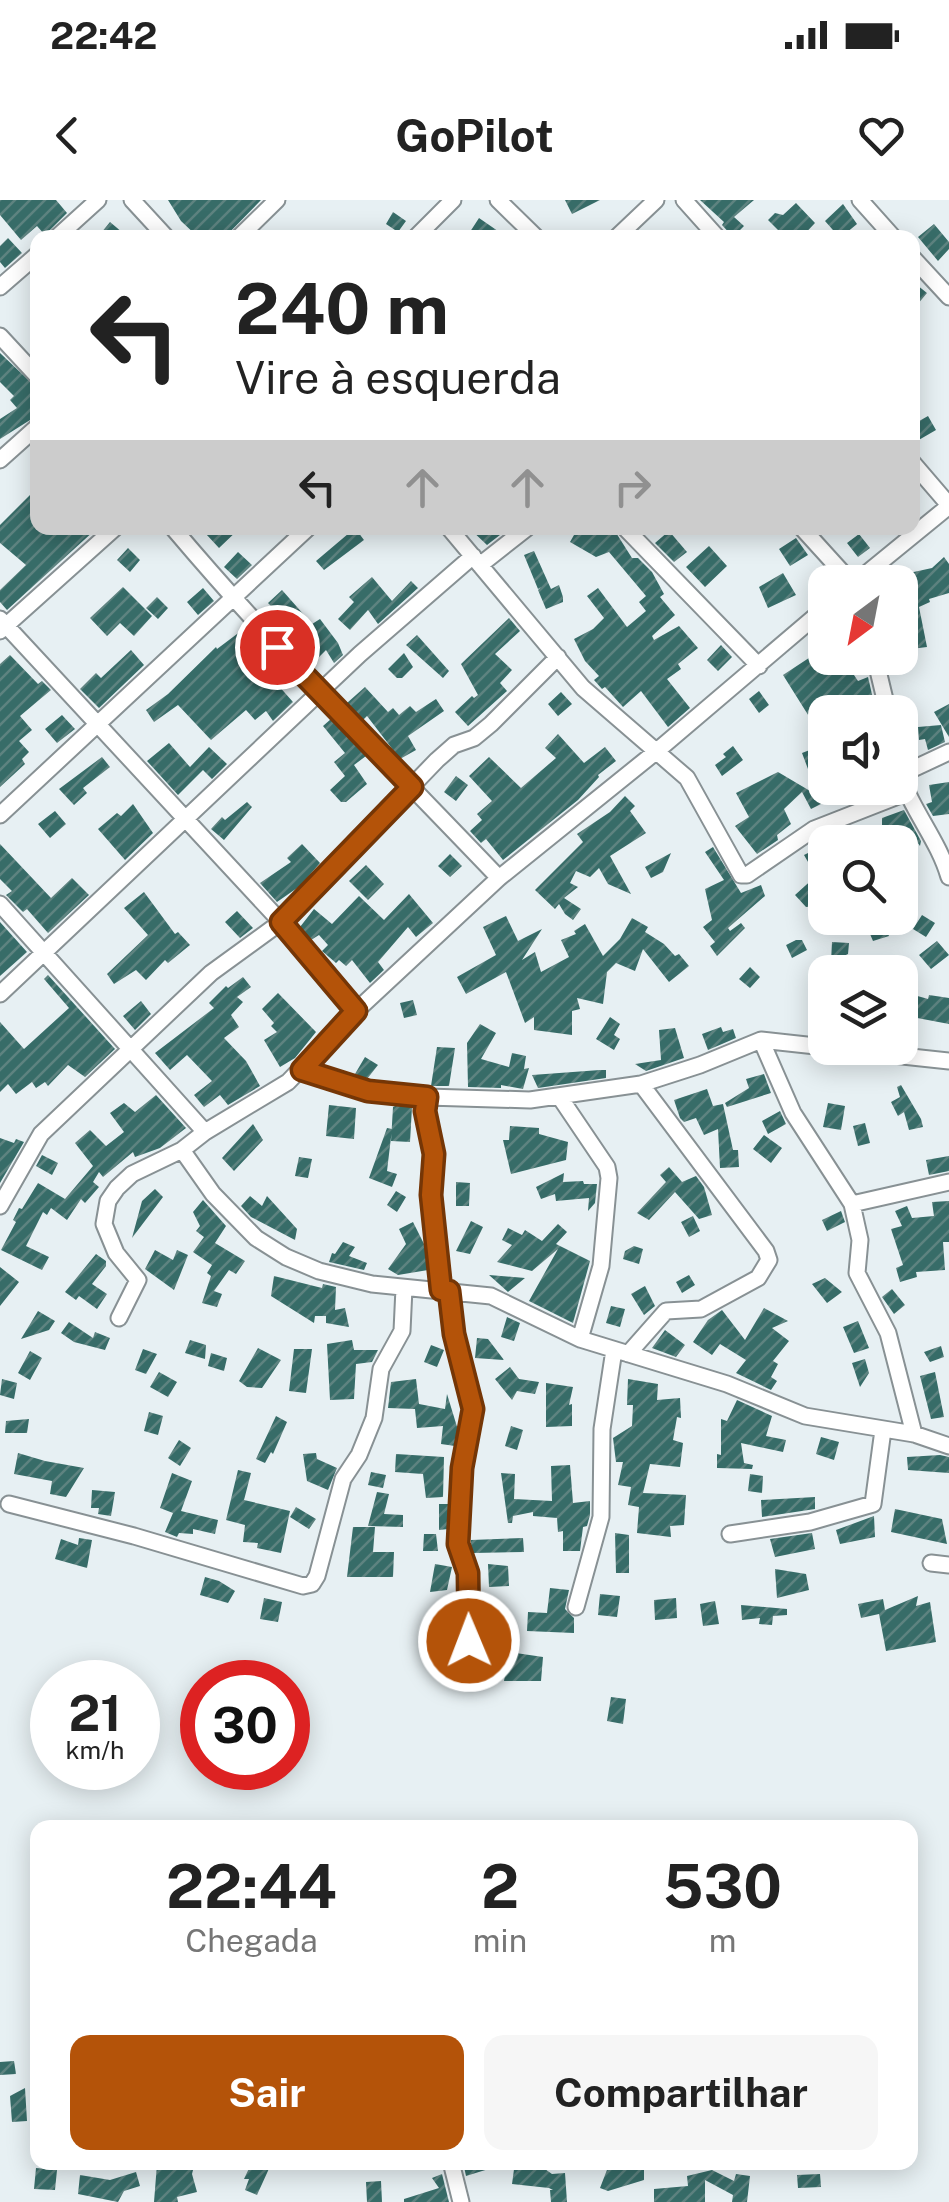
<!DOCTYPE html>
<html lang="pt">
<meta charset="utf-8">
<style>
body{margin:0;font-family:"Public Sans",sans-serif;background:#f6f6f6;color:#222;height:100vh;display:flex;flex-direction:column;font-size:38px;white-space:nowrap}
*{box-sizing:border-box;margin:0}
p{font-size:32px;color:#767676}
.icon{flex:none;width:55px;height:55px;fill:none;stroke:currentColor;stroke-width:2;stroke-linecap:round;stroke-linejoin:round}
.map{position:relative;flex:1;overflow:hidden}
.side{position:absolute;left:30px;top:1620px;width:888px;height:350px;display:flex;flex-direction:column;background:#fff;border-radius:20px;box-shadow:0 5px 25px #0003}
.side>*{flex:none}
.banner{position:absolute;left:30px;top:30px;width:890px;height:305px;border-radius:20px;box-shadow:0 5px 25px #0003;background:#fff;color:#222;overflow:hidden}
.needle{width:65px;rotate:212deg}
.controls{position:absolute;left:808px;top:365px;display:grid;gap:20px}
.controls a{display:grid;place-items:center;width:110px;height:110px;border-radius:20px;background:#fff;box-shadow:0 5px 25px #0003;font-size:50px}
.speed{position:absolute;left:30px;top:1460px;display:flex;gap:20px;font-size:50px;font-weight:700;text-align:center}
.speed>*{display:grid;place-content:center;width:130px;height:130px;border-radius:50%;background:#fff;box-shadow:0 5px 25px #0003;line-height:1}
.speed small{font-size:25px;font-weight:400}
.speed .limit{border:15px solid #d22;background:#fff;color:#111}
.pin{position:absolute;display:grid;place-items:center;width:85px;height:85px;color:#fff;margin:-42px;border:5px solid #fff;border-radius:50%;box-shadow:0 2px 10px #0007}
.me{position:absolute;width:110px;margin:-55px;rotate:359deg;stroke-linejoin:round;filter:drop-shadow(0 0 8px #0008)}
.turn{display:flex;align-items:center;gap:35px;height:210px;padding:0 40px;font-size:45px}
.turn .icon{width:130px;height:130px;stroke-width:2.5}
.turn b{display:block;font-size:70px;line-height:85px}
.lanes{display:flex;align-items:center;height:95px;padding:0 40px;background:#0003;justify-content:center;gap:50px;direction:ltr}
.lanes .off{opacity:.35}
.eta{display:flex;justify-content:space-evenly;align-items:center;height:170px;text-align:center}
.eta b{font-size:60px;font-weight:700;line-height:70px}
.button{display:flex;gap:20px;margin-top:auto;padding:20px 40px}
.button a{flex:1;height:115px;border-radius:20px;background:#b45309;color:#fff;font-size:40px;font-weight:700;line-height:115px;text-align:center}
.button a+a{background:#f6f6f6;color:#222}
.status{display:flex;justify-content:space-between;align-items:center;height:70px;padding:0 50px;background:#fff;direction:ltr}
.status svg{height:28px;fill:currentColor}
header{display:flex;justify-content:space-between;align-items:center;height:130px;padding:0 40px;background:#fff;font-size:45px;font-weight:700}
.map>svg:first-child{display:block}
</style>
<div class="status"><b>22:42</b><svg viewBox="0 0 49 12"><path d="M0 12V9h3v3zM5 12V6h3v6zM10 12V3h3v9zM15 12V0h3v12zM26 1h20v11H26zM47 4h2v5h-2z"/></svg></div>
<header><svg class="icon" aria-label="back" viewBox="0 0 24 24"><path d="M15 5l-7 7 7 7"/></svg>GoPilot<svg class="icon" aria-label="heart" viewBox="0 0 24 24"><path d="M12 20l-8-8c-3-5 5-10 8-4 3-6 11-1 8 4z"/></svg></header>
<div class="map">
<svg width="949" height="2002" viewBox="0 0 949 2002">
<defs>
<pattern id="building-hatch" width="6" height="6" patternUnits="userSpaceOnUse" patternTransform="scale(2.5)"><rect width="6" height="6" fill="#376c68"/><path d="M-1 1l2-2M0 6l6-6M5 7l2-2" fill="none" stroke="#5e8380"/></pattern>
</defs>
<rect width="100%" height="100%" fill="#e7f0f3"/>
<path fill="url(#building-hatch)" d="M0,0H56L67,13L45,35L37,26L21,40L0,15Z
M168,0H261L224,38H215L208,30L199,38L181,21Z
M565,0H600L572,14Z
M700,0H754L734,17L744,26L733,37L722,25L724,22Z
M796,3L815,23L801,38H786L768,20L775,13L783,15Z
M843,4L857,24L840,38L825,21Z
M393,12L406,21L398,32L386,24Z
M479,18L508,38H466Z
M110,22L129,38H97Z
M934,24L949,42V49L938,61L918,37Z
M8,38L22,53L5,68L0,62V46Z
M912,81L927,93L912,111Z
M0,153L38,189V215L0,239V219L17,208L10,200L14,196L0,182Z
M928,216L936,230L917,241L912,225Z
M38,287V328H93L95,330L7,410L0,402V390L26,365L0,343V325Z
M213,328H240L219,348L206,334Z
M355,328L364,340L324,370L316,361Z
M469,328H509L487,345Z
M578,328H613L632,358H638L652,372L664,394L660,397L675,415L652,436L654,440L679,426L698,448L678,464L681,469L667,479L690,508L668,527L641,491L623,507L605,487L602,489L594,480L599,476L585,461L574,439L593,429L604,418L587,396L598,388L627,427L646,411L639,402L646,396L609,352L596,357L570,342Z
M669,331L687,352L674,362L655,343Z
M859,334L870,348L858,357L847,343Z
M796,338L808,355L790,366L779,349Z
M709,346L727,366L705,387L686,367Z
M128,348L140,360L130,372L117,360Z
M534,351L551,389L559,385L563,397V402L546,409L538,390L541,387L538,389L524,355Z
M238,352L252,365L237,379L224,367Z
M944,357L949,364V393L929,399L930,402L919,407L927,447L911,449L900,402V375L932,368Z
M783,373L796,395L768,408L759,387Z
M372,377L392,401L411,381L418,388L378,424L368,410L350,430L338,419L354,402L349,397Z
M123,387L152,416L134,436L120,423L107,436L90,418Z
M203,388L214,401L198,415L187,402Z
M282,390L312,424L320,419L338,443L343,455L334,463L326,450L311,465L295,448L303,440L268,403Z
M157,397L168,408L158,419L146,408Z
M509,418L520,431L495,454L512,470L500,483L507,491L468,526L455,512L472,496L474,498L478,495L461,464Z
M245,428L274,459L271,462L285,477L277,484L293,502L273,521L266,511L255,520L246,510L211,540L178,505L154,522L146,510L168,494L216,447L217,449Z
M417,435L449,471L443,478L406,445Z
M721,445L732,457L718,471L707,460Z
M131,450L144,465L99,508L80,489L96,473L101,478Z
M404,453L413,467L402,478H397L388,469Z
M815,454L825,473L844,460L858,481L868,477L874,503L855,512L850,500L825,511V544L812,517L810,518L783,475Z
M10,455L38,484L42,481L51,490L20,516L32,530L19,541L29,552L22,559L25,564L0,587V464Z
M365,487L388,512L393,508L399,515L410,506L416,512L436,499L444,511L408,536L416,550L400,559L367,516L363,520L347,503Z
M759,491L769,505L759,513L749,499Z
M561,492L572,504L558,516L548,504Z
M949,504V537L934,512Z
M62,515L75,529L57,543L45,529Z
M331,519L366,556L354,565L367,584L346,602H341L330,590L345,576L334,562L345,553L323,526Z
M941,525L945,542L928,550L925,539L919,540L918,527Z
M558,534L584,563L605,547L616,561L598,575L599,577L578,600L503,660L486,639L481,643L470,631L482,620L477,614L492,601L469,576L489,557L521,588L556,558L545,548Z
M169,543L190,567L209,547L227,564L212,579L203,570L178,595L147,561Z
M825,544V563L808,569L802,553Z
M733,546L743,560L722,576L715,565L726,557L723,554Z
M102,557L110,567L83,588L87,593L74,605L59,589Z
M778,572L827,601L811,609L802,592L784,609L791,624L777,635L778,640L757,654L735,626L749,617L736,593Z
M456,576L468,585L456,601L444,592Z
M949,582V614L933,616L926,604L932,602L929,585Z
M840,588H875L845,604Z
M625,596L635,606L630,611L646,633L610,656L631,694L608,684L599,668L590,677L576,671L570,683L578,687L564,698L581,709L573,720L565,714L559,704L555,709L535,690L583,642L577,634L610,612Z
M247,602L252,607L224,640L211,629L222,617L225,620Z
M133,604L153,633L125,660L98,629L117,613L121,616Z
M904,610L921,641L920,646L911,633L882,634V618Z
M55,611L66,624L50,638L38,624Z
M0,644L51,698L72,678L89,695L48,733L27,709L23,712L6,695L12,691L0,679Z
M302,644L320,663L300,686L277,702L260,683L291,662L287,658Z
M713,647L741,693L761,685L765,696L728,728L730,731L741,723L745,728L717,756L710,746L715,742L703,727L712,720L705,689L724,680L705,652Z
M812,651H816L825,665V693L811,707H806L795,695L816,676L804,655Z
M671,653L663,672L651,678L645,667Z
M450,654L462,666L450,677L438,666Z
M366,665L384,684L368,700L349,681Z
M144,692L175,734L178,732L190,745L168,763L165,760L146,780L136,770L114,784L107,774L148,735L124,708Z
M409,694L433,723L416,737L408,727L378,762L384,770L370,783L352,760L346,766L339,760L336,763L322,751L328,745L319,735L311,740L300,727L314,709L332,724L359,696L384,720Z
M237,711L253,728L240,738L225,722Z
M922,715L935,723L926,737L913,729Z
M506,716L518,741L542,729L522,760L535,752L541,772L569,757L561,740L576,734L574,731L585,724L603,756L620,739L632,718L648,727L645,732L664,744L675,756L679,754L689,766L669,782L643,749L635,771L616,763L607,772L603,804L577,798L580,809L572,811V835L534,830V817L525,823L506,772L466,794L457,777L496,755L483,727Z
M863,718H881L889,736L873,741Z
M0,722L27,752L0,776Z
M796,740H802L807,750L792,758L786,745Z
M937,741L949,755L931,769L919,755Z
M832,742L849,743L848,754L831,762Z
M750,767L760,777L750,788L739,779Z
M48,775L115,849L85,877L68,865L48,886L45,882L36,888L32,882L16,894L8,884L0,892V822L24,849L69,808L44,779Z
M243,777L251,787L237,797L243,802L231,815L239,827L224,838L246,861L260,886L228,905L220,895L204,907L194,895L212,881L187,855L170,870L155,853L214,808L209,803L226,786L228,788Z
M900,791L928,799L929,795L949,798V824L912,817L905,845L900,844Z
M278,793L316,832L295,858L280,867L264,840L277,832L271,826L274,823L262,809Z
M413,800L417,815L404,818L400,803Z
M141,801L151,814L135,830L123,816Z
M610,817L620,824L614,835L620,839L614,850L596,839Z
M480,824L496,833L481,859L509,867L512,853L526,856L524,869L529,868L523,889L501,885V888L468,887L467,843Z
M721,827L723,832L733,829L736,838L708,850L702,834Z
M675,828L684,858L646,871L635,864L661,860L659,830Z
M437,847L455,848L449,886H431Z
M365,857L378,865L367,879L355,874Z
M600,870H606V878L538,888L532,875Z
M764,874L771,893L727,907L725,903L749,888L746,879Z
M901,885L921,919L923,927L909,930L904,912L898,916L891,902L900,897L897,887Z
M707,889L713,906L723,904L733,950H738L739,967L720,968L718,929L704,935L696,918L684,922L680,918L674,900Z
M156,895L186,928L160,948L135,957L133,952L103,977L99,972L93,982L99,987L85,1003L81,999L67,1020L51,1008L47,1015L43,1012L26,1046L49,1057L42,1070L1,1050L16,1022L13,1020L19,1008L22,1009L38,983L65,999L93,966L75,943L90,930L106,946L124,932L110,913L124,903L135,912Z
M828,903L845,906L841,930L823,927Z
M329,905L356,908L354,939L326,936Z
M397,905L412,907L410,942L391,941L393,907Z
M780,911L786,924L768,934L762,921Z
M865,923L870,943L858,946L853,926Z
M253,924L263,940L234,971L222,958Z
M510,926L539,928V934L568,942L566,960L511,974L503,940H509Z
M387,928L392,929L387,971L397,974L392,987L369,978Z
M764,935L782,948L771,963L753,949Z
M0,938L14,943L16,939L24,942L0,983Z
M42,955L58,963L52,975L36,966Z
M949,956V971L929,975L926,960Z
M299,957L312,959L308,978L295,976Z
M669,967L682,982L696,976L704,987L712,1015L699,1019L675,992L649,1020L637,1013L666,982L660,975Z
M564,973L563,982L583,981L584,984H597L595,1003L588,1011L589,998L556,1001L555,994L541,999L536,987Z
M456,982L470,983L469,1006H456Z
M155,989L163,997L132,1038L142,1001Z
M396,991L406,997L397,1012L387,1005Z
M250,996L262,1006L267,996L297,1029L295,1040L251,1017L241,1006Z
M203,1000L226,1026L215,1043L245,1061L236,1074L229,1070L214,1091L222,1094L217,1107L202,1103L211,1076L207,1073L212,1065L193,1052L204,1037L196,1031L200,1026L193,1012Z
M949,1001V1042H943L945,1070L916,1072L917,1077L900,1082L896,1068L903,1065L891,1029L902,1026L895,1011L907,1006L912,1018L934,1016L932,1002Z
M841,1011L845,1022L827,1031L822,1020Z
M693,1016L700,1031L689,1037L681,1022Z
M471,1021L483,1027L470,1054L456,1051Z
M413,1022L425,1046L428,1070L398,1075L388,1069L406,1044L399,1029Z
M558,1024L567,1032L556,1044L590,1061L573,1123L529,1101L558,1049L532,1071L497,1062L512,1045L502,1040L508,1028L522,1035L525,1030L542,1041Z
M343,1042L355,1047L349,1056L367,1063L364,1070L329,1062L332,1053L335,1054Z
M634,1046L643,1049L639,1064L623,1059L625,1051Z
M155,1050L173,1060L177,1050L188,1055L174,1090L145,1069Z
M96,1054L106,1061V1066L92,1084L107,1094L97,1109L79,1096L76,1100L65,1092Z
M0,1067L19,1082L0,1106Z
M489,1075L525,1078L508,1092Z
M689,1075L695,1085L682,1093L676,1082Z
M274,1076L322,1088L323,1084L336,1087L335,1110L345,1108L349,1127L326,1123V1116H315L314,1123L271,1096Z
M825,1078L842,1092L827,1103L812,1084Z
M645,1086L655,1106L644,1115L631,1094Z
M892,1089L905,1105L894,1114L882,1097Z
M611,1106L625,1109L620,1127L606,1123Z
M764,1108L788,1121L772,1128L789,1141L773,1161L778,1164L771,1177L777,1181L771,1190L736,1173L746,1160L720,1144L712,1155L693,1142L708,1120L722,1110L745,1140Z
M38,1111L55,1121L49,1130L21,1139Z
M507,1117L520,1123L514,1141L501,1137Z
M858,1121L869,1148L854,1153L843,1127Z
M69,1122L93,1138L95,1132L110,1138L105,1150L74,1142L61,1133Z
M665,1130L685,1145L676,1157L652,1148Z
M477,1138L488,1139L504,1160L475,1158Z
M190,1140L206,1145L205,1159L185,1153Z
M352,1140L354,1150H378L372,1162L356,1164L354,1199L330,1200L327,1144Z
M431,1145L444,1150L437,1167L424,1162Z
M941,1146L944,1157L930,1162L924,1152Z
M258,1148L281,1160L262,1188L247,1187L239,1181Z
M143,1149L157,1154L146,1174L135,1170Z
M294,1149H312L306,1193L289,1191Z
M30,1151L42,1158L30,1180L18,1173Z
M211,1153L227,1158L224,1171L208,1166Z
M865,1159L869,1173L860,1187L852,1163Z
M510,1167L519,1179L539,1182L535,1194L517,1191L512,1200L495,1179Z
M159,1172L177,1182L168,1197L150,1187Z
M935,1172L944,1217L931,1219L920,1176Z
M2,1179L17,1183L14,1199L0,1195Z
M416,1179L419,1204L445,1209L447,1194L458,1230L455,1246L441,1244L443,1226L417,1228L415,1209L388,1208L391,1182Z
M628,1179L658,1184L657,1200L680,1198L681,1218L677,1217L673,1240L683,1243L680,1267L650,1264L643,1293L686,1295L684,1325L670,1326L671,1337L637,1333L639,1307L628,1305L631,1287L618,1285L623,1262H616L613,1238L632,1226L633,1205H627Z
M546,1183L573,1187L569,1205L572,1204V1226L546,1227Z
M737,1200L772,1216L766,1236L786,1240L783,1252L741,1243L744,1263L753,1265L752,1269L717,1268V1254L721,1255V1219L727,1221Z
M149,1212L163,1216L158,1235L144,1231Z
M276,1216L287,1222L273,1254L271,1252L265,1263L256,1259Z
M29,1219L27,1233H5L6,1221Z
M511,1226L523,1230L517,1250L505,1246Z
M821,1237L839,1242L834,1260L816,1254Z
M179,1240L191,1248L180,1266L168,1258Z
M18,1253L45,1261L84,1268L66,1297L50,1294L52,1281L14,1274Z
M316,1253L317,1259L337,1268L328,1290L307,1281L303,1254Z
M396,1254L444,1257L443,1297L426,1298L423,1274L395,1272Z
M940,1255L949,1257V1273L908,1270L907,1257Z
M570,1265L573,1303L590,1301V1315L587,1326L583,1327L580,1351H563V1331L558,1332L557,1318L533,1316V1312L513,1316L512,1323H508L501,1273L515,1274L514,1299L552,1301L551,1266Z
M238,1270L251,1273L244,1300L290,1311L281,1353L257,1348L258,1343L243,1342L245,1325L226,1320Z
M371,1272L386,1275L383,1288L368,1285Z
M172,1273L192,1281L181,1311L218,1320L215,1334L193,1329V1334L179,1333L177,1337L165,1332L173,1313L160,1308Z
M750,1274L763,1276L762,1293L748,1291Z
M92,1290L115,1292L111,1316L98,1314L99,1308H91Z
M377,1292L389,1294L384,1314L403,1315V1327L368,1326Z
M815,1297V1309L762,1317L761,1300Z
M439,1304H449L448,1329L439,1330Z
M296,1307L316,1319L309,1329L290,1317Z
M895,1309L942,1319L947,1344L891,1332Z
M874,1316L875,1337L840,1344L836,1330Z
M353,1327H375L373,1352H394L393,1377H347Z
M615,1333L629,1335V1373H616Z
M812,1333L815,1349L775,1357L770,1339Z
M424,1334H436L438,1351H423Z
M79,1338L92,1340L87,1368L55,1359L61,1339L78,1345Z
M523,1338L524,1352L473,1353L471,1347V1340Z
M435,1364L452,1367L447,1390L430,1392Z
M488,1364L508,1366L509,1386L489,1387Z
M775,1369L806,1374L809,1390L777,1398Z
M205,1377L219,1381L235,1391L228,1403L200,1395Z
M550,1388L569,1390L565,1409L574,1418V1433L527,1431L528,1412L547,1413Z
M600,1394L620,1396L617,1417L598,1415Z
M918,1396L916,1406L930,1402L936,1442L886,1451L879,1414L861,1418L858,1404L883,1399L885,1410Z
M264,1398L282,1402L278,1422L260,1419Z
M676,1398L677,1418L655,1420L654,1400Z
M715,1401L719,1424L703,1426L700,1404Z
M741,1405L787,1409V1415L773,1416L772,1425L759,1424L760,1418L742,1420Z
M509,1452L543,1457L541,1481H504Z
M611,1497L626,1499L623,1524L607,1521Z
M14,1861L16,1874L0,1875V1862Z
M25,1888L27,1921L12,1922L10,1896Z
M182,1962H195L192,1974L197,1992L177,1997L178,2002H154L157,1964L181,1966Z
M252,1962H272L257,1995L245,1990L249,1979H244Z
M463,1962H469L495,1967L466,1976Z
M515,1962H535L552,1974L565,1973L567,2002H551L550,1990H553L549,1988L512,1984Z
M610,1962H644V1980L608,1991L600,1988Z
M36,1968L57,1970L55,1990L34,1989Z
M712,1970L734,1981L736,1974L750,1976L747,2002H732L733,1995L705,1980V2002H654V1989L688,1986L687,1976Z
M136,1972L140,1986L124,1991L118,2002L78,1994L80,1975L110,1980Z
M442,1974L449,2002H404V1999L439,1988L432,1978Z
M820,1974L821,1987L798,1988L797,1975Z
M381,1981L382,2002H367L366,1982Z"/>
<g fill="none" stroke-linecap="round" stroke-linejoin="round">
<g stroke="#889194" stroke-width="19">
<path id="minor" d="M132,0L167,38
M498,0L537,38
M684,0L718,38
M860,0L894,38
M56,38L98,0
M238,38L277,0
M415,38L453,0
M616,38L656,0
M912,57L949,97
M0,87L38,54
M0,136L38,177
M0,260L38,226
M912,262L949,305
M173,328C276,450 389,563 499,678
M449,328L583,488L687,578L741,675H747L814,629L906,593
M625,328L759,466
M802,328L851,382
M480,365L527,328
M856,382L949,306
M0,419L281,722L356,811
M0,431L115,328
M875,458L888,512
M900,573C911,610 938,639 949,677
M900,575L949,552
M0,615L308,328
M0,704L205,932
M0,794L360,454L473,356
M761,840L793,913L852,1004L860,1040L857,1073L888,1133L914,1234
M828,848L949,861
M302,870L369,891L427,897L530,900L641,884L700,865L761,840L825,847
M559,896L607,967L609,978L601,1066L580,1139
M427,897L425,911L435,953L431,995L441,1090
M182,950L213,994L256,1038L286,1057L319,1071L372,1084L491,1096L580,1139L727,1184L805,1216L914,1234L949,1246
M852,1004L949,982
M0,1006L41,934L211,773L281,722L437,560L454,545L474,538L491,524L558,457
M449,1091L454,1134L473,1209L462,1268L458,1344L468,1373L469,1475
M119,1118L138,1080L116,1053L104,1024L108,1001L117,988L132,974L182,950L205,932L288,882L356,811L499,678L658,550L825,408
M628,1154L666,1111L701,1109L758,1078L769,1060L766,1051L641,884
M9,1304L134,1336L303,1386L312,1384L317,1376L343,1279L359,1255L374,1218L381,1169L402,1131L404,1088
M730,1334L810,1322L873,1304L883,1230
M931,1363L949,1365
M576,1407L601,1317L602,1229L614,1150
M451,1962L461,2002"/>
</g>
<use href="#minor" stroke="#fff" stroke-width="15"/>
</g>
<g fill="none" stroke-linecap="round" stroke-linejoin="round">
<g stroke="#753606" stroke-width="25">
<path id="route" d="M277,447L412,587L281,722L356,811L302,870L368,891L427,897L425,911L434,954L431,995L441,1090L449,1091L454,1134L473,1209L462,1268L458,1344L468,1373L469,1441"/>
</g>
<use href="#route" stroke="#b45309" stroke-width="18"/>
</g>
</svg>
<div class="controls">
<a><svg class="needle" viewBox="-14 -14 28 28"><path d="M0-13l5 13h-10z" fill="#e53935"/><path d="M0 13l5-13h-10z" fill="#767676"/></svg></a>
<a><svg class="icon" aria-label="sound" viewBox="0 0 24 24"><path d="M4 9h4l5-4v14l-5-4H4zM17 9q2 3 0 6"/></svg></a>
<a><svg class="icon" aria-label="search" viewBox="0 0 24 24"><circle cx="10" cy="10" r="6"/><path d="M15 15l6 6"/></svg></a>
<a><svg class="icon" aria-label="layers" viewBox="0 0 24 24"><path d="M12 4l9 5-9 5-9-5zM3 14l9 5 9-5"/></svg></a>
</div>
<div class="speed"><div>21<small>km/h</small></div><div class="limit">30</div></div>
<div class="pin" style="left:277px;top:447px;background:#d93025"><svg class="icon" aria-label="arrive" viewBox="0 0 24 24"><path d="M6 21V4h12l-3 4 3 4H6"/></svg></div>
<svg class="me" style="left:469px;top:1441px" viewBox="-20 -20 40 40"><circle r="17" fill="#b45309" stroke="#fff" stroke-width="3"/><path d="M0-11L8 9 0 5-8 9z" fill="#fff"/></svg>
<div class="banner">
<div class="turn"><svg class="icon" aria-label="left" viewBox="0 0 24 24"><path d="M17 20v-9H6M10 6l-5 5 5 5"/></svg><div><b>240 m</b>Vire à esquerda</div></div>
<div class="lanes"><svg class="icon" aria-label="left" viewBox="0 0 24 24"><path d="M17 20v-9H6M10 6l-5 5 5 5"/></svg><svg class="icon off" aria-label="ahead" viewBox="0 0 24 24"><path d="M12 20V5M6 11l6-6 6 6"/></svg><svg class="icon off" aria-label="ahead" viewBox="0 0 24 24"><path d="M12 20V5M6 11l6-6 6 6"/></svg><svg class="icon off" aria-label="right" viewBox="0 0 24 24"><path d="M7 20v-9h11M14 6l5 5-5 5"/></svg></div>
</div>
<section class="side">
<div class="eta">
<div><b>22:44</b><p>Chegada</p></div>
<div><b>2</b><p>min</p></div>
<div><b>530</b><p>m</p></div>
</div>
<div class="button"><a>Sair</a><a>Compartilhar</a></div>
</section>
</div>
